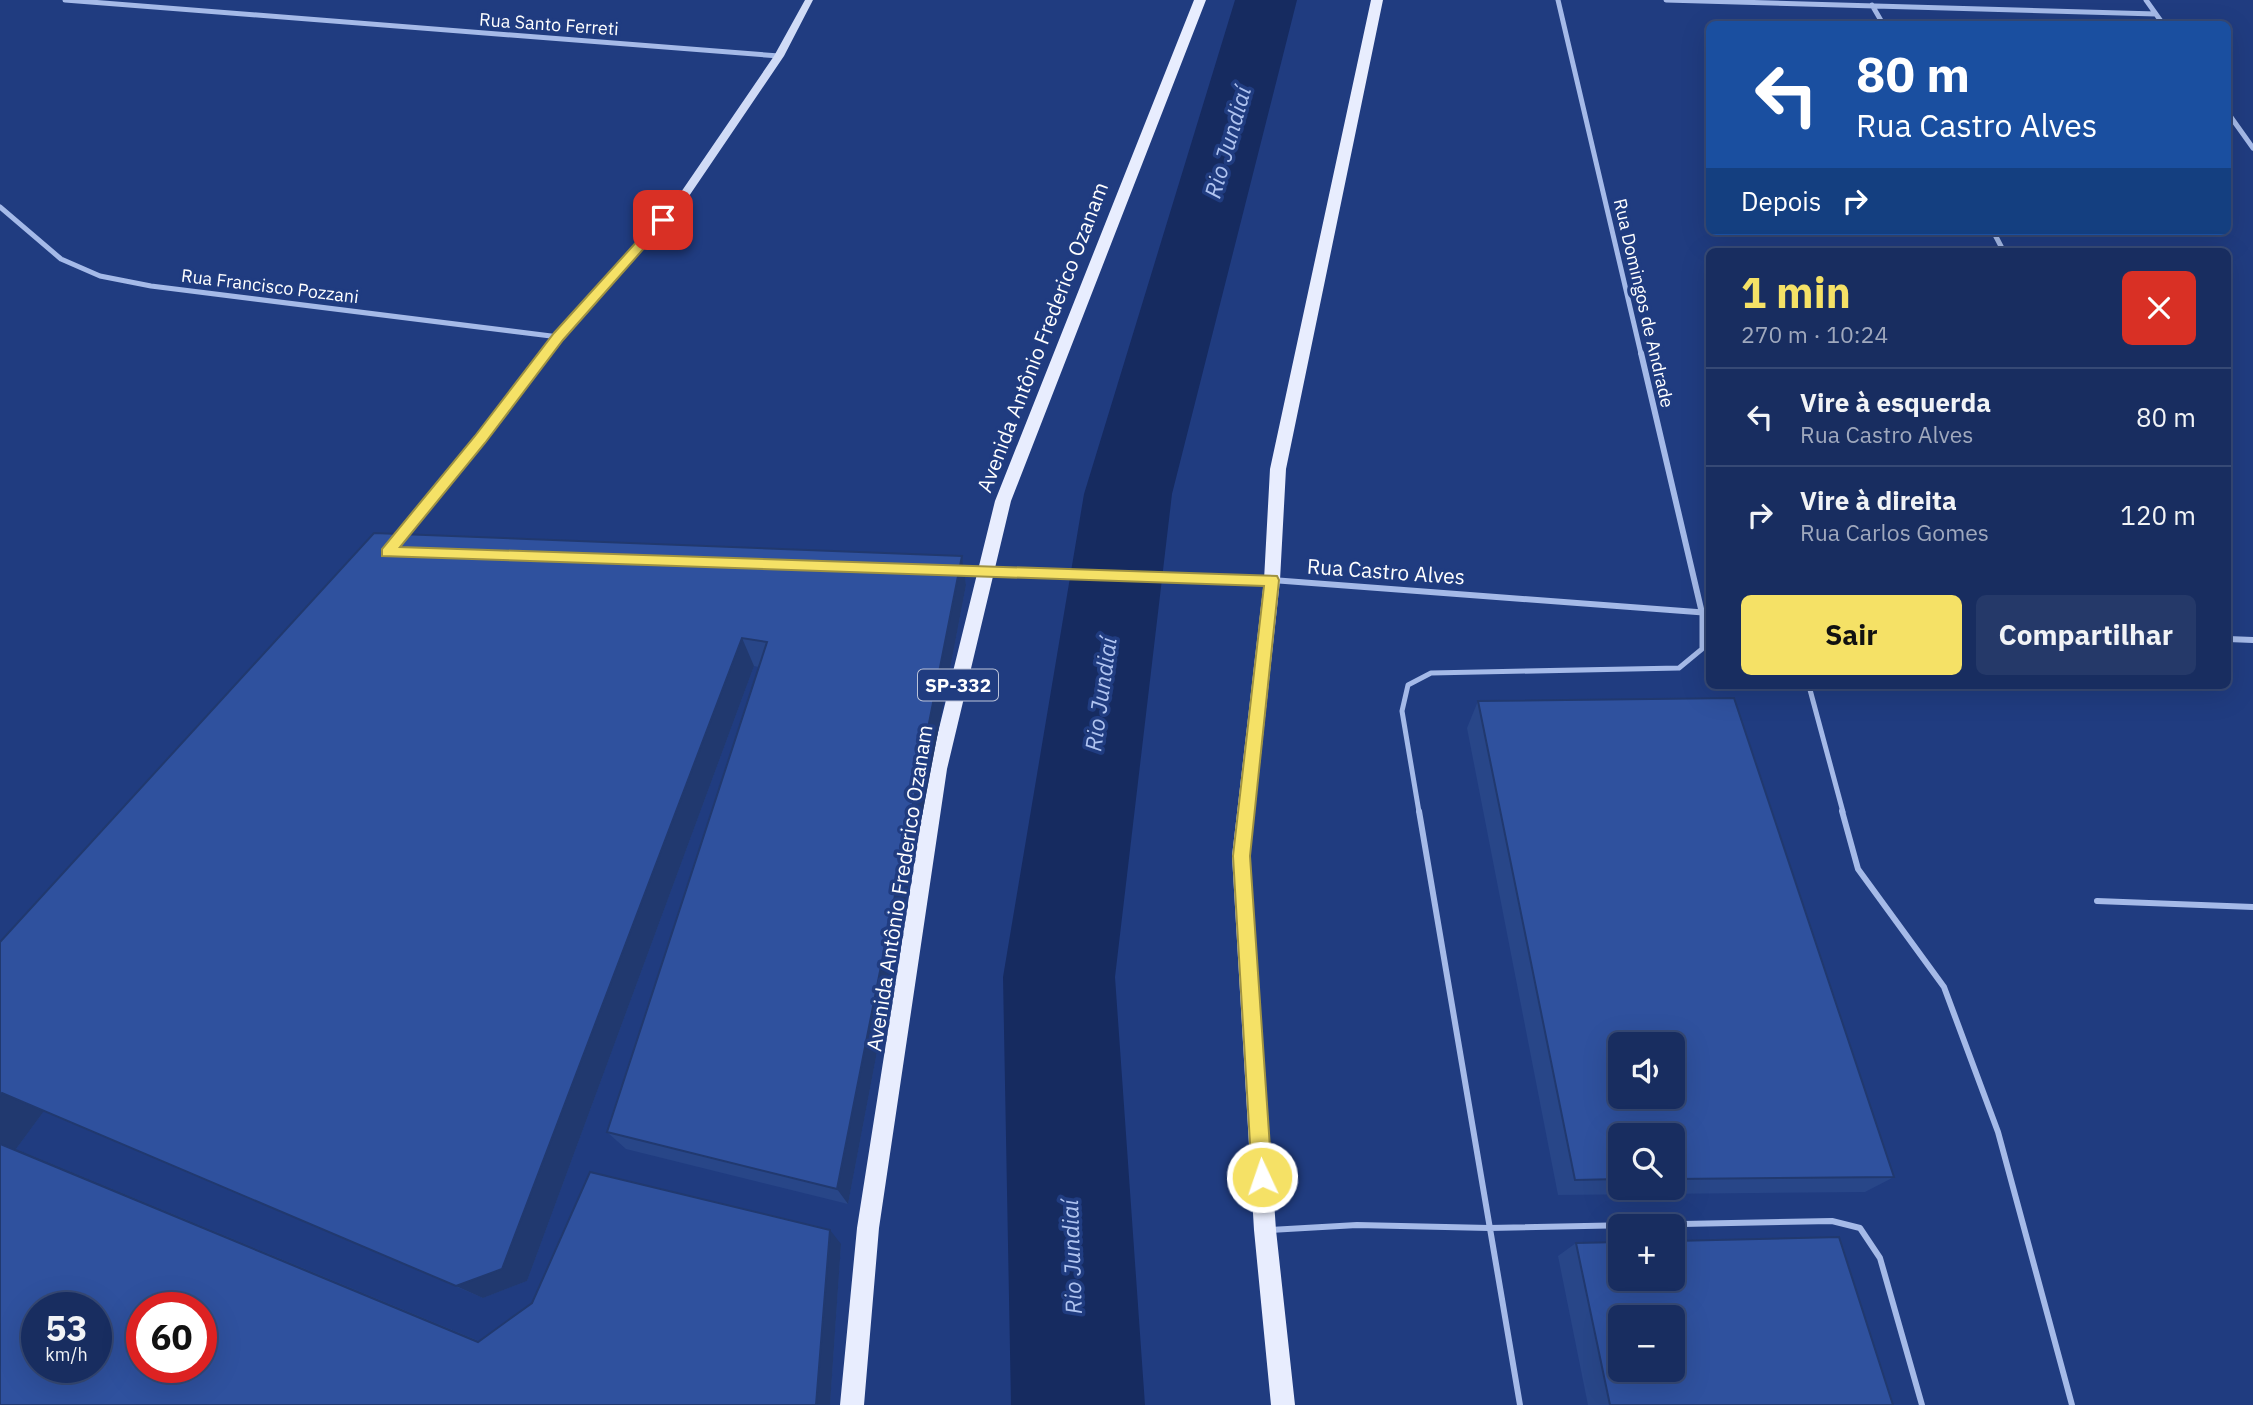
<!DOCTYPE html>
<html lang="pt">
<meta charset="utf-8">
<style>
body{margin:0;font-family:"IBM Plex Sans",sans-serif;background:#253969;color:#f1f3f6;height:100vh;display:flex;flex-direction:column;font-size:26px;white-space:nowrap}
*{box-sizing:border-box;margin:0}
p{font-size:23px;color:#9fa8bd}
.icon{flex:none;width:38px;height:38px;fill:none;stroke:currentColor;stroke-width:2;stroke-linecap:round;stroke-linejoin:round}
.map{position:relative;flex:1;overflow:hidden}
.details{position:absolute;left:1706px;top:248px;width:525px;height:441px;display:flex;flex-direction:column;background:#182d60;border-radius:10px;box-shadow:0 7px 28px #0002,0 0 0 2px #364975}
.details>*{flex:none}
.top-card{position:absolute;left:1706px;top:21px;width:525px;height:214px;border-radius:10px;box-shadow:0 7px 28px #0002,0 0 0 2px #364975;background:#1a4fa0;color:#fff;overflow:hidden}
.controls{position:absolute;left:1608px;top:1032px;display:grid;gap:14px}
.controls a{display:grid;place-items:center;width:77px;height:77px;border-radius:10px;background:#182d60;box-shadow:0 7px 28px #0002,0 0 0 2px #364975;font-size:35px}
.speed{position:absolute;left:21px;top:1292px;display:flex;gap:14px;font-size:35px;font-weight:700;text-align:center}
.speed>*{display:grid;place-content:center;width:91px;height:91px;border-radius:50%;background:#182d60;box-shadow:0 7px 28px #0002,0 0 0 2px #364975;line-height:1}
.speed small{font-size:18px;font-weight:400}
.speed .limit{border:10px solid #d22;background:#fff;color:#111}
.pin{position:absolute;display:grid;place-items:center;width:60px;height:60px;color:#fff;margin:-30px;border-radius:14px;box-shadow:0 4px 10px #0006}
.me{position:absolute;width:77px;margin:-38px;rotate:357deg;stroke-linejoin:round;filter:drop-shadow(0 0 5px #0008)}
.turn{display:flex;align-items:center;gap:24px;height:147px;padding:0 35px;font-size:32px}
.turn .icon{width:91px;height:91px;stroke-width:2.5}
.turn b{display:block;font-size:49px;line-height:60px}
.then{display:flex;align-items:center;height:66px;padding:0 35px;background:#0003;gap:14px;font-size:26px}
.round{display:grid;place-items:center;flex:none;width:74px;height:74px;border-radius:10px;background:#253969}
.overview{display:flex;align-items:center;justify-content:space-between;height:119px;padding:0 35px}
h1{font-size:42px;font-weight:800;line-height:52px;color:#f5e166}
.button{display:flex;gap:14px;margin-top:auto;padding:14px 35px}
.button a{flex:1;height:80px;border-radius:10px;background:#f5e166;color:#111;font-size:28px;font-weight:800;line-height:80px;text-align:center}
.button a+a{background:#253969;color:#f1f3f6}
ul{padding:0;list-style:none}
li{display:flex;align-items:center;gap:21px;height:98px;padding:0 35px;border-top:2px solid #364975}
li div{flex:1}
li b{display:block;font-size:26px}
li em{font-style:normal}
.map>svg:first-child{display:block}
</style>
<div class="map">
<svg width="2253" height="1405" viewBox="0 0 2253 1405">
<rect width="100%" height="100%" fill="#203c80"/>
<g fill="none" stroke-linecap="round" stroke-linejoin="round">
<path fill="#162b60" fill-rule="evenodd" d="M1235,0H1297L1172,494L1115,977L1145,1405H1011L1003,977L1084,494Z"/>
<path stroke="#a5bae8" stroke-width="5" d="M1809,686L1843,812
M1419,812L1402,711L1408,685L1431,673L1679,668L1702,649V613"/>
<path stroke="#a5bae8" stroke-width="6" d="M1419,811L1520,1405
M1842,811L1858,869L1944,987L1998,1132L2072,1405
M2097,901L2253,907
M1269,1230L1357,1225L1489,1228L1832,1221L1860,1228L1880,1258L1922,1405"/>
<path stroke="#a5bae8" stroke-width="5" d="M65,0L779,56
M1558,0L1641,354
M1666,0L2156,14
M2146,0L2163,24
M1872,5L1883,24
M2228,113L2253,148
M0,207L61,259L100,276L151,286L559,337
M1993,231L2004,252"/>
<path stroke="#a5bae8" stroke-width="6" d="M1641,353L1702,613
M956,570L1272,580L1710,613
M2228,639L2253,640"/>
<path fill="#d0dbf6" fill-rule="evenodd" d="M805,0H813L784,56L685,202L563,340L484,443L395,552H385L384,549L385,546L476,437L555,334L677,198L774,56Z"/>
<path fill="#e8edfe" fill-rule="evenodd" d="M1194,0H1206L1011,501L947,769L879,1228L864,1405H840L857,1228L929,769L995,501Z
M1371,0H1383L1286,469L1280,580L1250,856L1276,1230L1295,1405H1271L1254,1230L1232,856L1264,580L1270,469Z"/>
</g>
<path fill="#284688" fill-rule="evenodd" d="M374,533L962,556L966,585L848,1204L626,1149L607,1132L759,667L754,666L527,1281L483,1298L44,1111L16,1149L479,1341L841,1244L830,1405H0V942Z
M1478,701L1894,1177L1865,1192L1558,1195L1467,728ZM1620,1136H1673V1188H1620Z
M1576,1243L1893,1405H1588L1558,1256Z"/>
<path fill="#21396f" d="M962,556L966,585L848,1204L837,1189Z
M742,638L754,666L527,1281L483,1298L456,1286Z
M2,1093L44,1111L16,1149L504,1352L478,1342L0,1144V1096Z
M830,1230L841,1244L830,1405H816Z"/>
<path fill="#2f519e" stroke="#21396f" stroke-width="2" fill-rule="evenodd" d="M374,533L962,556L837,1189L607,1132L767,642L742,638L502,1269L456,1286L2,1093L0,1096V942Z
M1734,698L1894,1177L1673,1179V1136H1620V1179L1575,1180L1478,701ZM1620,1045H1673V1097H1620Z
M0,1144L478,1342L532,1303L590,1172L830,1230L816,1405H0ZM37,1307H96V1367H37ZM142,1307H201V1367H142Z
M1839,1237L1893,1405H1610L1576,1243L1620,1242V1279H1673V1241ZM1620,1318H1673V1370H1620Z"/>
<path fill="#f5e166" stroke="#9f9242" stroke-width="2" d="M659,217L669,220L563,340L485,443L400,547L1277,576L1279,580L1250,856L1272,1177L1269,1184L1262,1187L1255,1184L1252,1177L1233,856L1264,586L382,556V549L475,436L554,333Z"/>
<g text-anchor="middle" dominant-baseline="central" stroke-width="7" stroke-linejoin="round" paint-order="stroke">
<g font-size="18" fill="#fff" stroke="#203c80">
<text transform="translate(549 24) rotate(4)">Rua Santo Ferreti</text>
<text transform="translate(270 286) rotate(7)">Rua Francisco Pozzani</text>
<text transform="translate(1644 303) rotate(77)">Rua Domingos de Andrade</text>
</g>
<rect fill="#203c80" stroke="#bcc4d9" stroke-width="2" x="918" y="669.5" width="80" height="31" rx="5"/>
<g font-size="19" font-weight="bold" fill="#fff">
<text x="958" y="685">SP-332</text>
</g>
<g font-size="21" fill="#fff" stroke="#203c80">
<text transform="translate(1042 337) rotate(-69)">Avenida Antônio Frederico Ozanam</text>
<text transform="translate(1386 571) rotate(4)">Rua Castro Alves</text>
<text transform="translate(899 888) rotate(-81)">Avenida Antônio Frederico Ozanam</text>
</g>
<g font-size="23" font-style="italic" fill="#b0c4f0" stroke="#203c80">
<text transform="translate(1227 142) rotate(-74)">Rio Jundiaí</text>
<text transform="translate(1100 694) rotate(-82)">Rio Jundiaí</text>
<text transform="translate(1071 1257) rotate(-92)">Rio Jundiaí</text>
</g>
</g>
</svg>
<div class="controls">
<a><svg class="icon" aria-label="sound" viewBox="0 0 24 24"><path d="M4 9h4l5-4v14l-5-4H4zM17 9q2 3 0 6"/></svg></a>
<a><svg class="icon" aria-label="search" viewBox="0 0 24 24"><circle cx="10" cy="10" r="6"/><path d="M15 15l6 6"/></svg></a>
<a>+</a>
<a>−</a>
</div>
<div class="speed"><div>53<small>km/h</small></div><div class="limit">60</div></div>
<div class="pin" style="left:663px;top:220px;background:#d93025"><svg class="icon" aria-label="arrive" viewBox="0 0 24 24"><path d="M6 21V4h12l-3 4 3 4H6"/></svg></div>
<svg class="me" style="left:1262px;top:1177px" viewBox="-20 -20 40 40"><circle r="17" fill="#f5e166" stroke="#fff" stroke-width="3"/><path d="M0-11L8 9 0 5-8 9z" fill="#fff"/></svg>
<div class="top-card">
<div class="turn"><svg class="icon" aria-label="left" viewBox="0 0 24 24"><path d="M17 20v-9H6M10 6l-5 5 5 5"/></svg><div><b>80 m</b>Rua Castro Alves</div></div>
<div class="then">Depois<svg class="icon" aria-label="right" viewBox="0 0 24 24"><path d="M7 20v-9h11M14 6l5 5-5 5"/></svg></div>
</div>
<section class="details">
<div class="overview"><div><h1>1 min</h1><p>270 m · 10:24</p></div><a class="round" style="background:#d93025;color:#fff"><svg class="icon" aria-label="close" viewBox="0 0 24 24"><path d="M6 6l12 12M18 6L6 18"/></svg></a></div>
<ul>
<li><svg class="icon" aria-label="left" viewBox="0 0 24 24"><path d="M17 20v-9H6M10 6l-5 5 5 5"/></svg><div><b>Vire à esquerda</b><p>Rua Castro Alves</p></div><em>80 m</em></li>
<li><svg class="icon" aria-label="right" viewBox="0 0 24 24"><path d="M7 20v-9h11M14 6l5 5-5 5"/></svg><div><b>Vire à direita</b><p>Rua Carlos Gomes</p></div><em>120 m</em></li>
</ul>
<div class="button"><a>Sair</a><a>Compartilhar</a></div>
</section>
</div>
